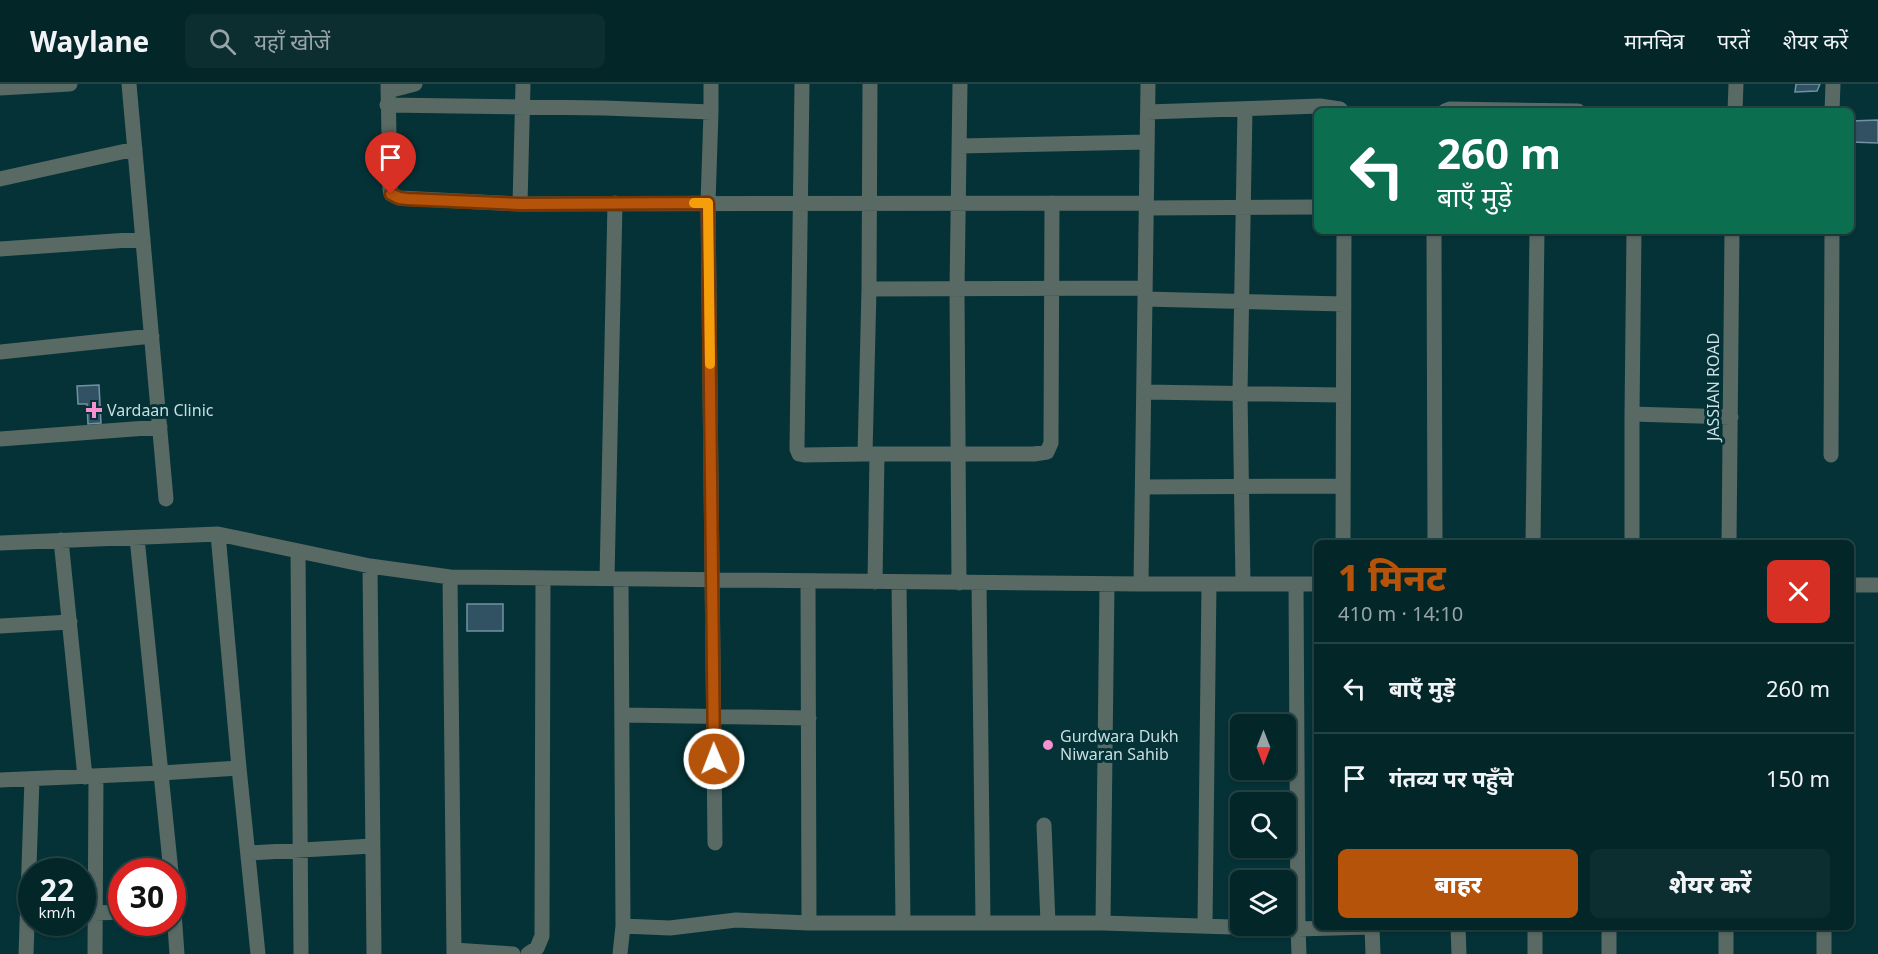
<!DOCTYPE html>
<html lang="hi">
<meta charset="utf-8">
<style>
body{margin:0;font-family:"Noto Sans","Noto Sans Devanagari",sans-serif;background:#0d2e30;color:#f1f3f6;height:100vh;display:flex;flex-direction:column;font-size:22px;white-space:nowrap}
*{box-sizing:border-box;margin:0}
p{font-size:20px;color:#97a5a8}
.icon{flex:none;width:33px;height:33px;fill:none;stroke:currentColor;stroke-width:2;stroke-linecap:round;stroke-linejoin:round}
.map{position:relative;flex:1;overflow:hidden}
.sheet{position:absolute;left:1314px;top:456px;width:540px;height:390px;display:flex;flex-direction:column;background:#032628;border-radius:9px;box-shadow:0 2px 4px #0004,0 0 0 2px #244345}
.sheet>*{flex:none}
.guide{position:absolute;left:1314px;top:24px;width:540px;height:126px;border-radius:9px;box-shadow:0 2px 4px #0004,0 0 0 2px #244345;background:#0b6e4f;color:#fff;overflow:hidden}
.needle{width:39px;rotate:180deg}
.fabs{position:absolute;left:1230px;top:630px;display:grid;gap:12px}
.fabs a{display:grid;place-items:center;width:66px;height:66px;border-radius:9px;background:#032628;box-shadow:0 2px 4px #0004,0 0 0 2px #244345;font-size:30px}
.speed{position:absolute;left:18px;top:774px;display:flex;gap:12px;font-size:30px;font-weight:700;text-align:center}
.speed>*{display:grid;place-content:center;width:78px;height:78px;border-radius:50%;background:#032628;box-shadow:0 2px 4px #0004,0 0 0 2px #244345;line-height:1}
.speed small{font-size:15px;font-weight:400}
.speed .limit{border:9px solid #d22;background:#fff;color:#111}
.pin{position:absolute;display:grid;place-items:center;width:51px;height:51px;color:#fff;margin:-62px -26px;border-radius:50% 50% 50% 0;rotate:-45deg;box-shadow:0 0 6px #0007}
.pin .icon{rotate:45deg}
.me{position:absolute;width:66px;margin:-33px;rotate:359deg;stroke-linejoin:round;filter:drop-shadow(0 0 4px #0008)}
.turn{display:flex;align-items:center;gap:21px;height:126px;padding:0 24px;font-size:27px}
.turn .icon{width:78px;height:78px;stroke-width:2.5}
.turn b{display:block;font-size:42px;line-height:51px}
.round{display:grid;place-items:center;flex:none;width:63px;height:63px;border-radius:9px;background:#0d2e30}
.head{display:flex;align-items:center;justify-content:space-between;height:102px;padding:0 24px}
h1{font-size:36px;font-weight:800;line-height:45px;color:#b45309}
.cta{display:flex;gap:12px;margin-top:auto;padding:12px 24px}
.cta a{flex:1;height:69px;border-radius:9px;background:#b45309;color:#fff;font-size:24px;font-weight:800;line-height:69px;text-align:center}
.cta a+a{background:#0d2e30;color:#f1f3f6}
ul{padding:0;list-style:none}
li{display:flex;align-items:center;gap:18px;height:90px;padding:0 24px;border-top:2px solid #244345}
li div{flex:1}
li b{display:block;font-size:22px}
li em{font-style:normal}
header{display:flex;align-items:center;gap:36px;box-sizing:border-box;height:84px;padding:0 30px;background:#032628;border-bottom:2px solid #244345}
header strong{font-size:28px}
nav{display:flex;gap:33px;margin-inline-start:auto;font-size:21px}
.search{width:420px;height:54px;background:#0d2e30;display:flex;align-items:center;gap:15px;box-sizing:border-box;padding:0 21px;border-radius:9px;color:#97a5a8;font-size:22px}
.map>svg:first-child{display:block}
</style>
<header>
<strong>Waylane</strong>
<div class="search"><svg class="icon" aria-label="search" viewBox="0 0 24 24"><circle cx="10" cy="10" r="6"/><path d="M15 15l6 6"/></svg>यहाँ खोजें</div>
<nav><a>मानचित्र</a><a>परतें</a><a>शेयर करें</a></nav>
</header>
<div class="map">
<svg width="1878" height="870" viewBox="0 0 1878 870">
<rect width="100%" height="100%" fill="#043236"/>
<path fill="#315263" stroke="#7092a4" stroke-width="1.5" d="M1796,0H1820L1817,7L1795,8Z
M1878,36V59L1851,58V37Z
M99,301L101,339L88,340L87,320H78L77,302Z
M467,520H503V547H467Z"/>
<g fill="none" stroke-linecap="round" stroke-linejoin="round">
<path stroke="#596964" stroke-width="15" d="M129,0L166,415
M388,0L390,105L391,110L399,114L520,120L1146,119
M711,0V28
M802,0L797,365L799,370L804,371L865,370
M1148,0L1141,500H1317
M0,4L70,0
M388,7L415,0
M387,21L604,24L711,28L708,119L715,759
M1445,27L1450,25L1578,27
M1735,27L1736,0
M1832,27L1833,0
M1148,28L1320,22L1340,25L1342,27
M960,62L1147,58
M0,95L135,65
M1052,119L1051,359L1047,368L1034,370H865L869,205C961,205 1053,204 1145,204
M520,120L523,0
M1146,124L1317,123
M1434,147L1435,459
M1634,147L1632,330L1731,333
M0,165L143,155
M869,205L870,0
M1145,215L1344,220
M0,268L152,252
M1144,308L1343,311
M1632,330V459
M0,355L160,343
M1831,371L1832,147
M1143,403L1343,402
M218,450L370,482L450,493L1141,500
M137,454L171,788
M61,456L85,693
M0,459L218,450L239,684L258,870
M1343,459L1344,147
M1533,459L1537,147
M1729,459L1732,147
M298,467L301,870
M370,482L374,870
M450,493L454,870
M607,495L615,119
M808,497L809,839
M875,498L877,370
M899,498L903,839
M959,499L957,205L960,0
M979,499L983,839
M1107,500L1103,839L1298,845L1299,870
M1243,500L1240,309L1245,25
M1296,500L1298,845L1368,843
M1851,501H1878
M0,542L70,538
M623,631L809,634
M0,696L161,689L239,684
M1044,741L1048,839
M248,769L372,762
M172,800L177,870
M95,829L122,828
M623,842L670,844L736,836L809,839H1103
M1205,842L1209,500
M1372,843L1373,870
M1458,843L1459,870
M1535,843V870
M1609,843V870
M1726,843V870
M454,866L513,870
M26,870L32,695
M95,870L96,692
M528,870L537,864L542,852L543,494
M620,870L623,842L621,495
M1824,870V843"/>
</g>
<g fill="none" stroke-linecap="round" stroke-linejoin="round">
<g stroke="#753606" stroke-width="15">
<path id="route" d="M391,110L399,114L407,115L520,120L708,119L714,675"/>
</g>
<use href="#route" stroke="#b45309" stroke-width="10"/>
<path stroke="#f59e0b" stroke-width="10" d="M694,119H708L710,280"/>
</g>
<g fill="#f690d0" stroke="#043236" stroke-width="2">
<path d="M91 317h6v6h6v6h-6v6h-6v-6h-6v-6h6z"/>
<circle cx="1048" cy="661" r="6"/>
</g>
<g text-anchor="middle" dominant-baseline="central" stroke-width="6" stroke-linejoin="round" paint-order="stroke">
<g font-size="16" fill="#c9dfe1" stroke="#043236">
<text transform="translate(1713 303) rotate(-90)">JASSIAN ROAD</text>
</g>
<g font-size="16" fill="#c9dfe1" stroke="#043236" text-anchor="start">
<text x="107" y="326">Vardaan Clinic</text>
<text x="1060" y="652">Gurdwara Dukh<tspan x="1060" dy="18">Niwaran Sahib</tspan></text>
</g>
</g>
</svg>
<div class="fabs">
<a><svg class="needle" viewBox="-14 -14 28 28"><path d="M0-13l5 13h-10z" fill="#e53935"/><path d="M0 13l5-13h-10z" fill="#97a5a8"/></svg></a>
<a><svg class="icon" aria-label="search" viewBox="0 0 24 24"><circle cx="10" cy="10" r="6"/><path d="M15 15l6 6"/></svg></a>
<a><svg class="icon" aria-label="layers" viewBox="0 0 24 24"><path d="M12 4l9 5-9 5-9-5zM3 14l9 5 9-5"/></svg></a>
</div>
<div class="speed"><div>22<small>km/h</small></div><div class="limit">30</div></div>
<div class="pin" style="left:391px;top:110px;background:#d93025"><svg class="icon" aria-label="arrive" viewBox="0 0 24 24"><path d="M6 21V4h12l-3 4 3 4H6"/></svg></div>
<svg class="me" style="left:714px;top:675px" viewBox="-20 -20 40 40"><circle r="17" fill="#b45309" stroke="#fff" stroke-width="3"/><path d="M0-11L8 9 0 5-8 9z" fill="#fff"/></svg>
<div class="guide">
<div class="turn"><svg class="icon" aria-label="left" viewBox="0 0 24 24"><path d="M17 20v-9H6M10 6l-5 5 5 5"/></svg><div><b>260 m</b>बाएँ मुड़ें</div></div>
</div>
<section class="sheet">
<div class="head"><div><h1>1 मिनट</h1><p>410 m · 14:10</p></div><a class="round" style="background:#d93025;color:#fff"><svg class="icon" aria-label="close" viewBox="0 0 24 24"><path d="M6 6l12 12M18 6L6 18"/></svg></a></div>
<ul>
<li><svg class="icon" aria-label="left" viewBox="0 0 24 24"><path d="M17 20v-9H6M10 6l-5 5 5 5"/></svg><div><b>बाएँ मुड़ें</b></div><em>260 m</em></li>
<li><svg class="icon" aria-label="arrive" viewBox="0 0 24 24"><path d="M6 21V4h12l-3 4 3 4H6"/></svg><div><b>गंतव्य पर पहुँचे</b></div><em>150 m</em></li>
</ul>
<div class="cta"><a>बाहर</a><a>शेयर करें</a></div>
</section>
</div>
